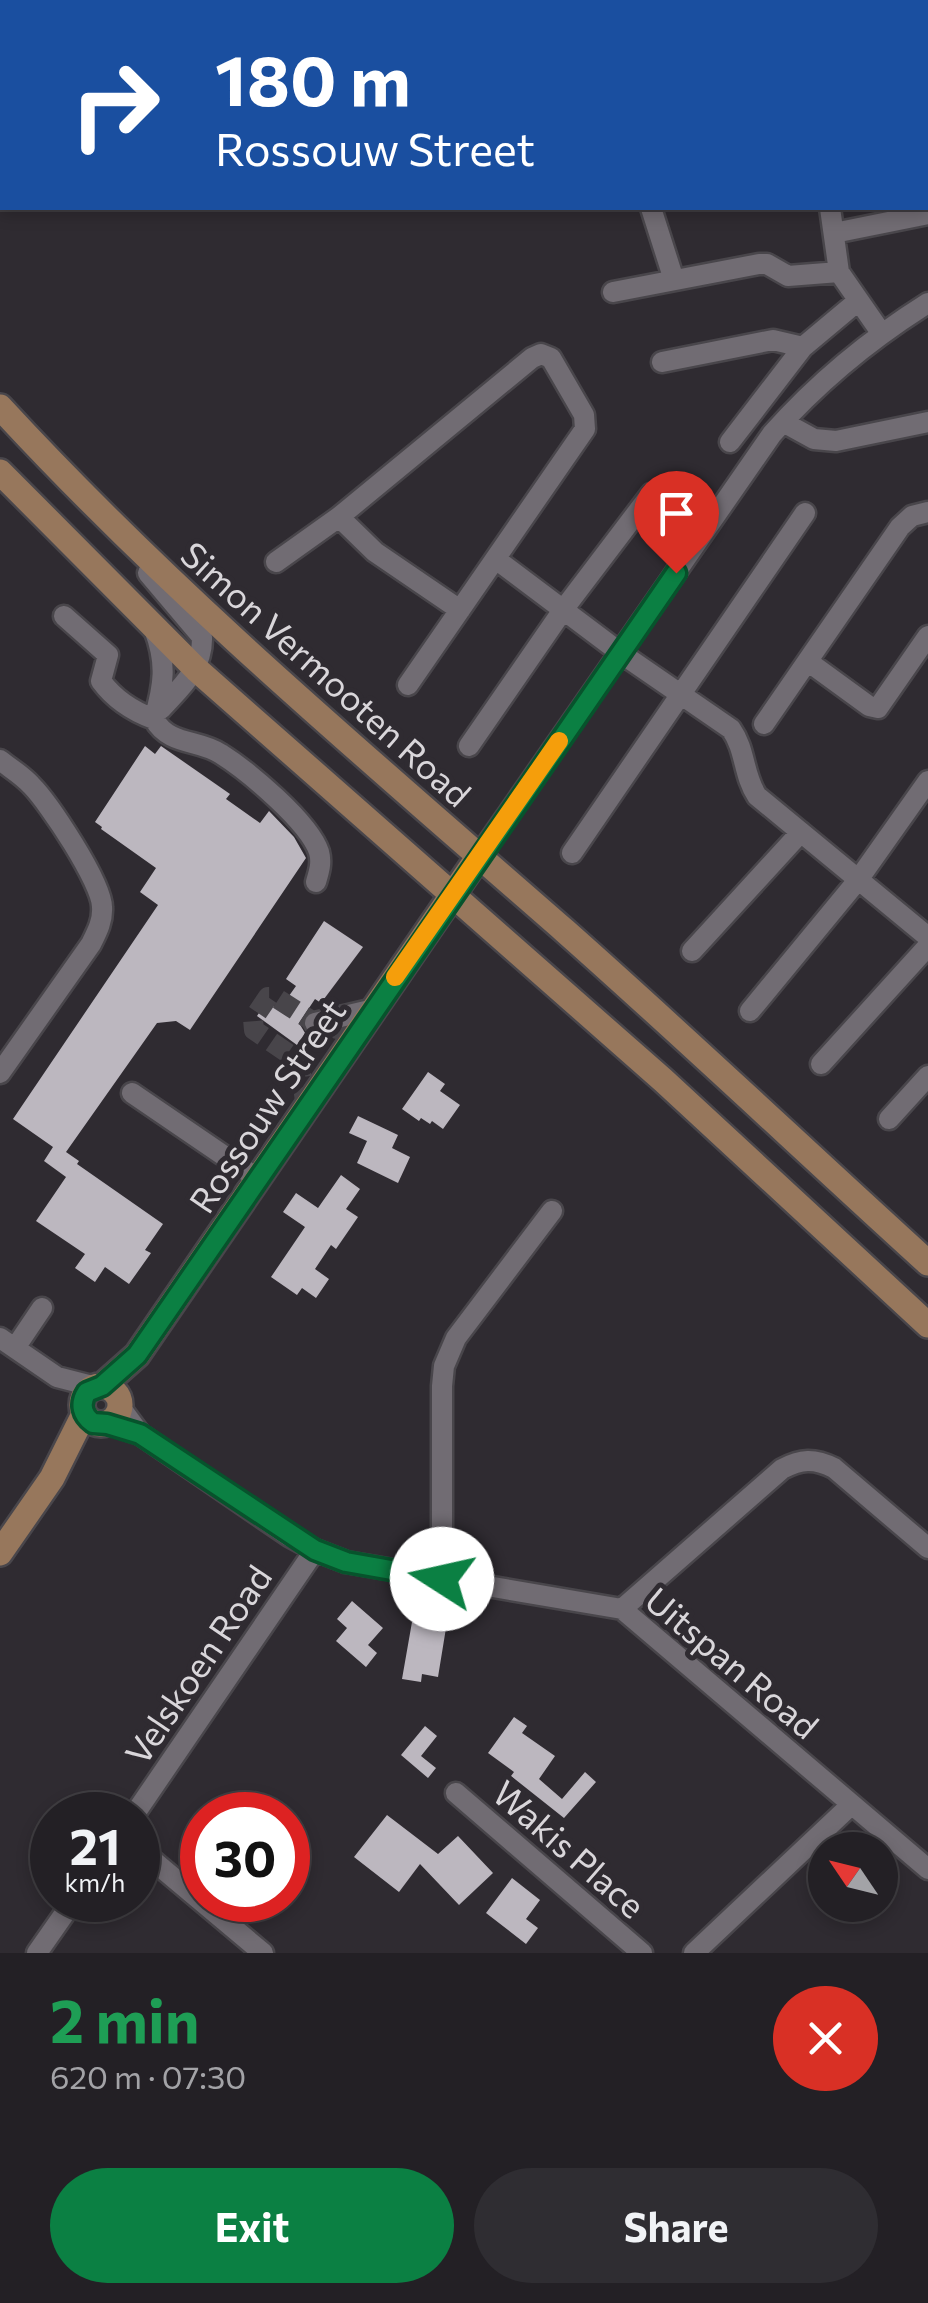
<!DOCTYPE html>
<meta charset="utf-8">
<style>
body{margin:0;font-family:Commissioner,sans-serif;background:#2f2d32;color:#f1f3f6;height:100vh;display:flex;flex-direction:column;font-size:38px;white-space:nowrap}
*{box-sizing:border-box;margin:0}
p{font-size:32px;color:#a3a3a7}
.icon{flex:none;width:55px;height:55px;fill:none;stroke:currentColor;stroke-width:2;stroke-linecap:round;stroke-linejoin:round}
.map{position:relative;height:1953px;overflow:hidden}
.drawer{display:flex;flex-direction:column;background:#232025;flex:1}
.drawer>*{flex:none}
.banner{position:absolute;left:0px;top:0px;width:930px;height:210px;box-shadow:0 5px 15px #0003,0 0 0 2px #403e42;background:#1a4fa0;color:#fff;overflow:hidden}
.needle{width:65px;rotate:305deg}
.buttons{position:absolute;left:808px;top:1832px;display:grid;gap:20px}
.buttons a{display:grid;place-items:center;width:90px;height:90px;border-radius:50%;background:#232025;box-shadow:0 5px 15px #0003,0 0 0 2px #403e42;font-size:50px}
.speed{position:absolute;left:30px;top:1792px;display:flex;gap:20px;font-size:50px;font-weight:700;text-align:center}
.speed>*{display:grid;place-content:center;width:130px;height:130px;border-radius:50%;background:#232025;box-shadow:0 5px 15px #0003,0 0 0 2px #403e42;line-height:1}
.speed small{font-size:25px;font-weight:400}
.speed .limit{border:15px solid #d22;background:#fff;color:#111}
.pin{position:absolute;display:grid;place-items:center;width:85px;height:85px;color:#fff;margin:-102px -42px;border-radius:50% 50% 50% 0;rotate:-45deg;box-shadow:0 0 10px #0007}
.pin .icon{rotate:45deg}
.me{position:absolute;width:110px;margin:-55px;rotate:280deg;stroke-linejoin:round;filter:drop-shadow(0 0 8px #0008)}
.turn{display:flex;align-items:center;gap:35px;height:210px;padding:0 50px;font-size:45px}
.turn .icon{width:130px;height:130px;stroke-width:2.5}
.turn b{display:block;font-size:70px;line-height:85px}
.round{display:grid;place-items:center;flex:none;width:105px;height:105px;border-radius:52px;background:#2f2d32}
.head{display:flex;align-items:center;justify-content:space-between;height:170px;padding:0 50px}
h1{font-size:60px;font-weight:700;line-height:75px;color:#1e9e55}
.button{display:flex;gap:20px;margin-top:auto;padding:20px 50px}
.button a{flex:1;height:115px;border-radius:60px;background:#0b8043;color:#fff;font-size:40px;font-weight:700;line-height:115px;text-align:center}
.button a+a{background:#2f2d32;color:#f1f3f6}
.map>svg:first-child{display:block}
</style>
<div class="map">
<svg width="928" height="1953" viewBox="0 0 928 1953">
<rect width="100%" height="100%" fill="#2f2b31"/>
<path fill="#bcb7bf" d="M145,746L155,754L161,746L230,794L226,799L260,823L269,811L294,837L306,858L190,1030L176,1021L157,1023L66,1152L79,1161L77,1164L163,1224L145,1250L151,1253L129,1284L105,1267L95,1282L75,1268L85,1254L36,1221L66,1177L44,1161L53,1147L13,1119L158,905L140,892L156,868L101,829L102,827L95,822Z
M324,921L363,947L321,1003L315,999L299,1023L305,1033L297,1045L257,1016L267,1001L279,1010L296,986L286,979Z
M428,1072L445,1084L440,1091L460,1105L443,1129L432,1121L430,1124L421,1118L419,1121L402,1109Z
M358,1116L398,1135L392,1148L410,1157L398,1183L357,1163L367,1141L349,1133Z
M341,1175L360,1189L346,1209L358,1217L336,1249L331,1245L315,1269L329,1279L316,1298L302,1288L297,1295L271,1277L305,1227L283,1212L296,1193L318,1208Z
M352,1601L383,1628L368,1645L377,1653L366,1667L336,1641L347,1628L337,1619Z
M412,1622L446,1628L438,1677L422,1674L421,1682L402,1679Z
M514,1717L527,1726L522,1733L555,1756L539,1779L562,1799L585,1772L596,1782L564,1818L511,1776L514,1772L488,1753Z
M425,1726L437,1736L421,1756L436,1768L428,1778L401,1755Z
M387,1815L438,1854L458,1836L493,1873L459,1905L420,1864L399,1892L354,1857Z
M512,1878L540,1900L526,1919L538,1928L526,1944L486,1913Z"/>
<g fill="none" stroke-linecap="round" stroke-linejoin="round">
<path stroke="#48454a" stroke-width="20" stroke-dasharray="20 10" stroke-linecap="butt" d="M306,1107L299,1061L254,1030L253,1019L268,997H275L315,1023L349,1032L351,1043"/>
<g stroke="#49464b" stroke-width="25">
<path id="minor" d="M787,0L788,2
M752,2L765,0
M651,208L674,280
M830,208L839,272L882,334
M834,233L928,214
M613,292L759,264H767L788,276L839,272
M662,362L773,340L803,347
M783,422L814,439L836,441L928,422
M730,442L803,347L858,301
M339,517L375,552L460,610
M497,560L622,654L731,729C746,750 743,775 757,796L928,937
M276,562L339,517L532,358L541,354L551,358L584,415L585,429L408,685
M148,573L202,637C203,669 181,687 161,709
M64,616L108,655L101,681C115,700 132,711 154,719
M154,629C167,663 164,685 154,719C169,746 199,739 221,754C248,771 309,822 319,852C322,863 319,872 316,882
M810,663L869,706L878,708L928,636
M764,724L900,527L912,516L928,512
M469,746L563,610L651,494
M0,760C10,768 22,775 31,785C49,803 102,883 102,907C103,921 97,932 91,944L0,1073
M572,853L805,513
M479,856L772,434C818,382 869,340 928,303
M692,951L801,832
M750,1011L858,880L928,781
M315,1023L374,1009
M821,1064L928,946
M132,1093L258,1179
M889,1119L928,1076
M0,1338L57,1377L96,1387
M15,1348L42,1308
M120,1407L140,1434
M107,1423L140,1434L289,1536L315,1550L346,1562L622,1609L928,1869
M442,1579V1386L444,1366L456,1338L552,1211
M622,1609L782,1469C801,1459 814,1458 834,1468L928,1548
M456,1793L642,1953
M134,1815L315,1550
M138,1848L263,1953
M37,1953L74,1900
M694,1953L851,1805"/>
</g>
<g stroke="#49464b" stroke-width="30">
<path id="major" d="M0,407C174,596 372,762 565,931C688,1040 807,1153 928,1263
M0,472L196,669L663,1080L928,1325
M102,1386L137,1355L479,856
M82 1405a19 19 0 1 1 38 0a19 19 0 1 1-38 0Z
M0,1553L52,1478L84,1414"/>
</g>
<use href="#minor" stroke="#716c73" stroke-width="20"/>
<use href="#major" stroke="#97775c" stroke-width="25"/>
</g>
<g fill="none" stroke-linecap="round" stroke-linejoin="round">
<g stroke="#07532c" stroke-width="25">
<path id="route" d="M442,1579L346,1562L315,1550L140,1434L107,1424L93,1423C82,1415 79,1404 87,1392L102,1386L137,1355L676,573"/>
</g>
<use href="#route" stroke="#0b8043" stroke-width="18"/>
<path stroke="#f59e0b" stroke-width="18" d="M395,977L559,741"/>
</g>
<g text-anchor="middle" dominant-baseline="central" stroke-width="10" stroke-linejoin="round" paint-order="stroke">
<g font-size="35" fill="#d9d6da" stroke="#2f2b31">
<text transform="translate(327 673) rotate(42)">Simon Vermooten Road</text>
<text transform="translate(266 1105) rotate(-56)">Rossouw Street</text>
<text transform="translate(733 1662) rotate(40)">Uitspan Road</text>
<text transform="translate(197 1664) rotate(-56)">Velskoen Road</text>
<text transform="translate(570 1848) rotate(41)">Wakis Place</text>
</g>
</g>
</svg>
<div class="buttons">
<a><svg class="needle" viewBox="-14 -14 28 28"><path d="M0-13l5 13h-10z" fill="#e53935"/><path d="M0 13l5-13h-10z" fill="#a3a3a7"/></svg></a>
</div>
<div class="speed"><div>21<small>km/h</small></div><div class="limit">30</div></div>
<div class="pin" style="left:676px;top:573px;background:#d93025"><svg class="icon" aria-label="arrive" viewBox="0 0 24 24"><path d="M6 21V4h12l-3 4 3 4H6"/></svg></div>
<svg class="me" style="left:442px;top:1579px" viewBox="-20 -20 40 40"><circle r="19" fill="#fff"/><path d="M0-13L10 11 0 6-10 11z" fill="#0b8043"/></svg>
<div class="banner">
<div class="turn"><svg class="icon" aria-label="right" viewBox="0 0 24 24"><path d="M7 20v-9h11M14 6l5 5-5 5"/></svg><div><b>180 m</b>Rossouw Street</div></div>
</div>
</div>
<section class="drawer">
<div class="head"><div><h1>2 min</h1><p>620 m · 07:30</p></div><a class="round" style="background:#d93025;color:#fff"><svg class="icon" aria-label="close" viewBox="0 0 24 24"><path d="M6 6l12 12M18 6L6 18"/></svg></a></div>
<div class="button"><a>Exit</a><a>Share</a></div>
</section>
